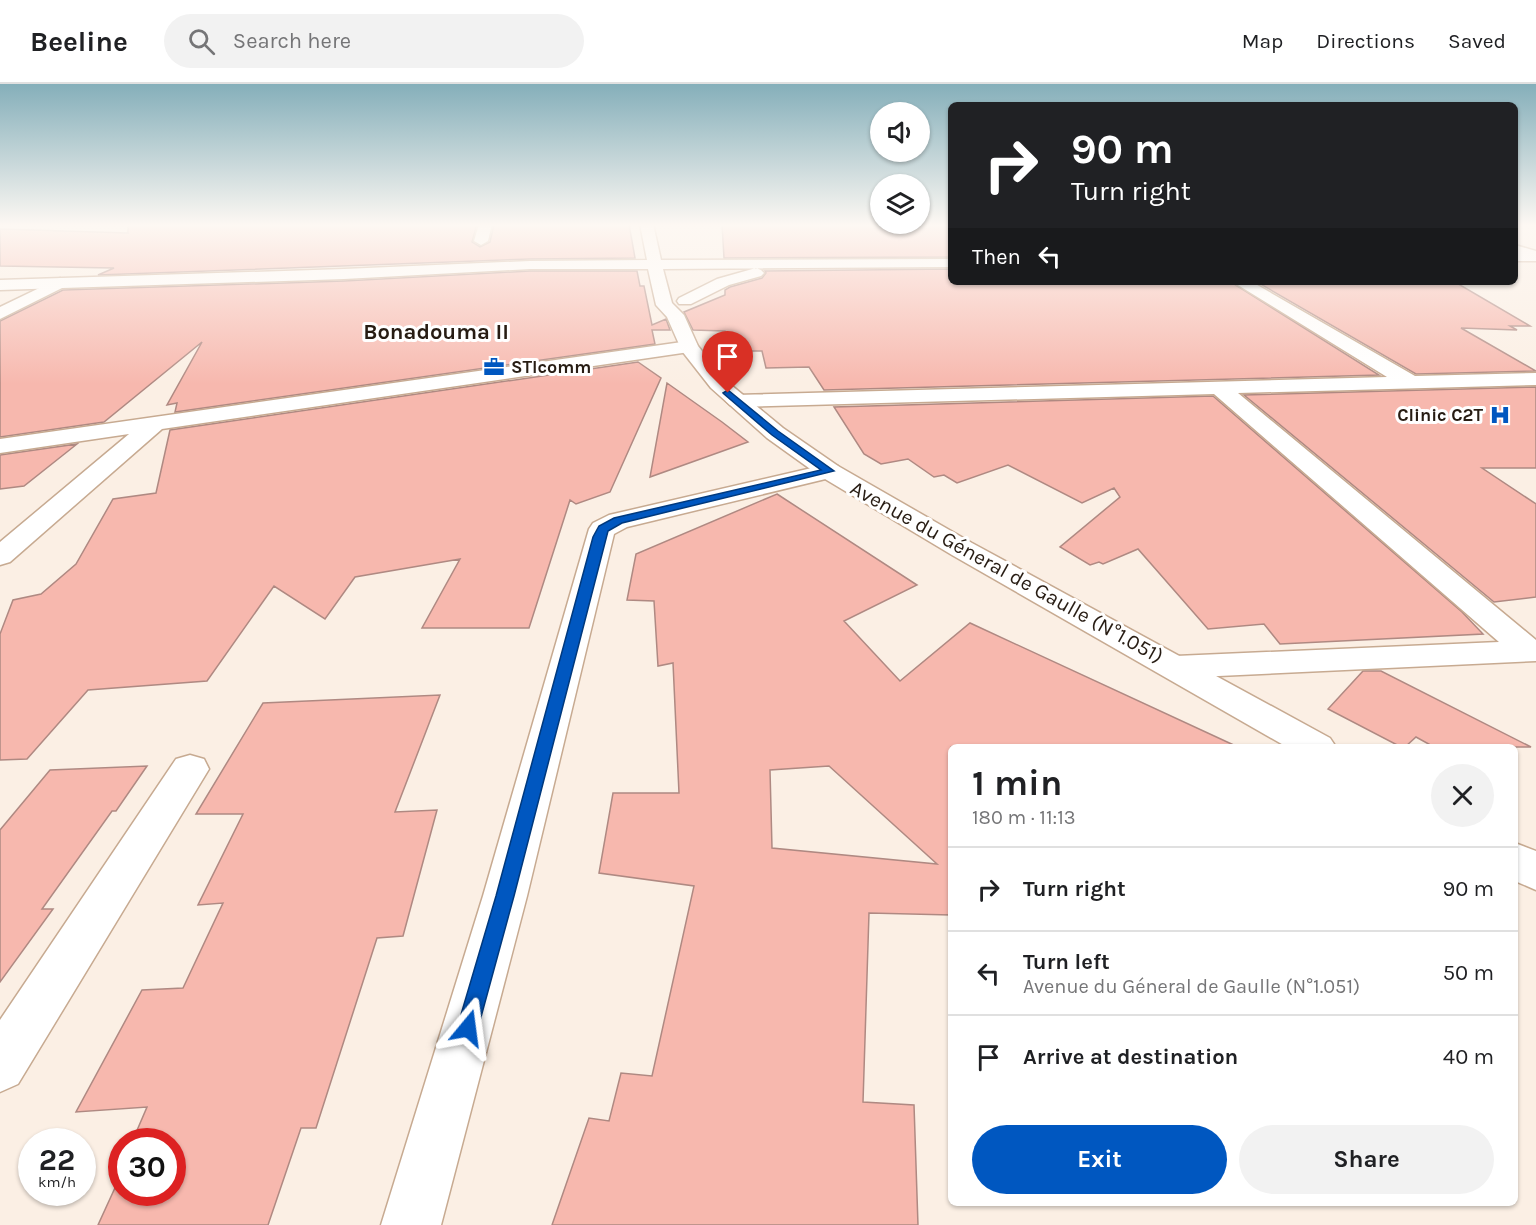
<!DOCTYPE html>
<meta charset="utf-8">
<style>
body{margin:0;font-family:Karla,sans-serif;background:#f2f2f2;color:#202124;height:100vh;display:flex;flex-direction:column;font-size:22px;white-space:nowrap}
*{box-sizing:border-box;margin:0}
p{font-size:20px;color:#757577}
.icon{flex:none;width:33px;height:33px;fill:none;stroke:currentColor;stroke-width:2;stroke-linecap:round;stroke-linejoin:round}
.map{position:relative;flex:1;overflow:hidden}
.side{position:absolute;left:948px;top:660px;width:570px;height:462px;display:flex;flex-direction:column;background:#fff;border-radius:9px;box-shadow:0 2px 4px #0004}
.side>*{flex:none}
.banner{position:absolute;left:948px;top:18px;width:570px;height:183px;border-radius:9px;box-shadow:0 2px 4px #0004;background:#202124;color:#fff;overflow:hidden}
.tools{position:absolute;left:870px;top:18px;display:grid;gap:12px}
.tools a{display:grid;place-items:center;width:60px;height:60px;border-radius:50%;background:#fff;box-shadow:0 2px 4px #0004;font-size:30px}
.speed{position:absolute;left:18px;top:1044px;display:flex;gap:12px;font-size:30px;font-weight:700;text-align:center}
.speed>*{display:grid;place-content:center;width:78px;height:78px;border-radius:50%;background:#fff;box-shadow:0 2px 4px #0004;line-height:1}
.speed small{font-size:15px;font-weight:400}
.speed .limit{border:9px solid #d22;background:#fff;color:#111}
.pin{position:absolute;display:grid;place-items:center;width:51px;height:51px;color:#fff;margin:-62px -26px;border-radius:50% 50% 50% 0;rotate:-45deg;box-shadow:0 0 6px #0007}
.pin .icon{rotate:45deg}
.me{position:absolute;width:66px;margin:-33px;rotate:16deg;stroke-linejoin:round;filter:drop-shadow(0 0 4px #0008)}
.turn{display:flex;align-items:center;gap:21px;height:126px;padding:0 24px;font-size:27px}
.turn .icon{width:78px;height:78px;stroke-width:2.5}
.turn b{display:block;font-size:42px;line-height:51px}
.then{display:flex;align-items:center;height:57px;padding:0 24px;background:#0003;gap:12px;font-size:22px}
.round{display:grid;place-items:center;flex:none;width:63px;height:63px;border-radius:32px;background:#f2f2f2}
.summary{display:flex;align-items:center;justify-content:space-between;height:102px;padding:0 24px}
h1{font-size:36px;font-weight:700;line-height:45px}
.action{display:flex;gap:12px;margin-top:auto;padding:12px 24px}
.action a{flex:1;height:69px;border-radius:36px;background:#0057c0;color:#fff;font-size:24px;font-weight:700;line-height:69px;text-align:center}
.action a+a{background:#f2f2f2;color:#202124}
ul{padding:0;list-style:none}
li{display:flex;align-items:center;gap:18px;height:84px;padding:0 24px;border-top:2px solid #e0e0e0}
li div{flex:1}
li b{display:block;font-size:22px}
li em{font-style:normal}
header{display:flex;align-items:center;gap:36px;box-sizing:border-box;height:84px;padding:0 30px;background:#fff;border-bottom:2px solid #e0e0e0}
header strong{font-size:28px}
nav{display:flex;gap:33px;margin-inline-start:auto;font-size:21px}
.search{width:420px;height:54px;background:#f2f2f2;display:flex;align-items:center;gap:15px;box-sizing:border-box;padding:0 21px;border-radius:33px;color:#757577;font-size:22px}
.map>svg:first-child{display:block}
</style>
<header>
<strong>Beeline</strong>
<div class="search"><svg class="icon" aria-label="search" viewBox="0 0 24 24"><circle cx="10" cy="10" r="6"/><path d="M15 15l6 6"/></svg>Search here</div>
<nav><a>Map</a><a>Directions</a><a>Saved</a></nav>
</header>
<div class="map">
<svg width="1536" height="1141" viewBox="0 0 1536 1141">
<rect width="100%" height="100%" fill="#fbefe4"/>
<path fill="#f7b8ae" stroke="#af8982" stroke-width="1.5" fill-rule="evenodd" d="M128,140H477L472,158L480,163L490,158L494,140H629L635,174L530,175L98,191L114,184L0,182V145L128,149Z
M722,140H951V173L724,174Z
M951,185V198H1231L1379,291L824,306L809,283L766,284L762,267H743L725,247L693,246L684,228L725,211V206L730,203L762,194L766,189L765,187Z
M530,187H637L640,202H644L652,241L666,235L670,246H652L655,260L175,328L177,319L167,321L202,258L104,338L0,353V237L63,206L344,197Z
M1257,198H1455L1530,242H1510L1517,246L1461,244L1536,287L1416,290Z
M638,278L661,294L610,408L576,420L570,416L529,544H422L460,475L355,493L325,535L274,502L207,597L88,606L27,675L0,676V550L13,516L41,510L76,480L113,415L156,409L170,346Z
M667,299L722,338L748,358L650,393Z
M1536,303V384H1482L1536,420V513L1494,518L1244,311Z
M1213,312L1462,528L1483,550L1280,560L1264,540L1208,545L1138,465L1103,480L1099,478L1090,481L1060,463L1120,413L1114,404L1082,419L1008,381L957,399L944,391L934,393L908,375L881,380L864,370L834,323Z
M77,360L24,402L0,405V371Z
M777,410L917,501L844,537L900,597L970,539L1238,663H951V831L869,829L863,1018L914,1021L918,1141H552L589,1034L609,1037L621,989L652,992L694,802L599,789L613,709H679L673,579L658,582L654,517L627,516L636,470ZM829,682L937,780L772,764L770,686Z
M1363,587H1381L1531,663H1434L1416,653L1405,663H1401L1328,625Z
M440,611L395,728L437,726L403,852L377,854L316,1044H301L268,1141H98L119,1095H116L122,1082V1108H172V1058H132L147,1023L76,1028L142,906L183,904L223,819L198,821L243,730H196L263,619Z
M147,682L116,727H112L42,825H53L0,898V746L50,686Z"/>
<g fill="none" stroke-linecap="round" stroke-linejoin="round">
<g stroke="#c7aa91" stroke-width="3">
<path id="minor" d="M479,140H492L488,157L481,161L474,157Z
M1515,161L1536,167V176L1515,170Z
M60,194L68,199L66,202L0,235V223Z
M1233,198H1252L1415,292L1536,289V301L1238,309L1536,556V577L1176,594L1164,591L1159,583L1164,575L1176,572L1499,558L1214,310L737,323L730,321L726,317L730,313L737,311L1387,293Z
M689,257L696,259L698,263L696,267L162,345L10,478L0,481V458L129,350L0,369V355Z
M829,380L838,382L841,387L838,392L627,443L614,450L527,812L441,1141H381L483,812L589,445L593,439L609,431Z
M190,671L204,675L209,685L18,1000L0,1008V936L176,675Z"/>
</g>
<g stroke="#c7aa91" stroke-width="3">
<path id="major" d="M640,140H653L661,176L951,175V183L663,185L672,219L684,231L698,262L725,296L783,344L838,382L972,459L1330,654L1336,663H1287L952,471L820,392L767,354L711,304L682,267L667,233L656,221L648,185H530L344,195L0,206V196L344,185L530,177L647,176Z
M1515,169H1536V177H1515Z
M756,184L761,186L764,189L761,192L729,201L691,220H679L677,217L679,214L717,195Z
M1515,759L1536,767V806L1515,797Z"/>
</g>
<use href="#minor" fill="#fff" fill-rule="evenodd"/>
<use href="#major" fill="#fff" fill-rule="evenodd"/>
</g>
<linearGradient id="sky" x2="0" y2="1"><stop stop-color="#85afba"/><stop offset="0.47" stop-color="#fdf8f3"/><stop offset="1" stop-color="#fdf8f3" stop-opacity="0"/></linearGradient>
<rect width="1536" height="300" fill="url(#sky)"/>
<path fill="#0057c0" stroke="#00397d" stroke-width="1.5" d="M728,306L778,347L834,387L622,439L608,447L514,812L478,944L475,951L468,954L460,951L457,944L496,812L593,453L599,442L614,434L821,386L772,351L724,310L723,309Z"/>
<defs>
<g id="office-bare" transform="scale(1.62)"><path d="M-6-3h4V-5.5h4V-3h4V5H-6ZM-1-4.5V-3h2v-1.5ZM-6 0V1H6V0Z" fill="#0057c0" stroke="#fff" stroke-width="2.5" paint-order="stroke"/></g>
<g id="hospital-bare" transform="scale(1.62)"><path d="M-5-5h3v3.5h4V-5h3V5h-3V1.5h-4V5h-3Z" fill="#0057c0" stroke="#fff" stroke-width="2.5" paint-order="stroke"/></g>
</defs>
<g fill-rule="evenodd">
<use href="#office-bare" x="494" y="283"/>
<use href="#hospital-bare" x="1500" y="331"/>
</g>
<g text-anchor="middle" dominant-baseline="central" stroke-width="6" stroke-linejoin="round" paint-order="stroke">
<g font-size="18" font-weight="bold" fill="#271c13" stroke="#fff" text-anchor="start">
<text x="511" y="283">STIcomm</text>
<text x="1483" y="331" text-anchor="end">Clinic C2T</text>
</g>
<g font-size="21" fill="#271c13" stroke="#fff">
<text transform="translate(1007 488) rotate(29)">Avenue du Géneral de Gaulle (N°1.051)</text>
</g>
<g font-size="22" font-weight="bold" fill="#271c13" stroke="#fff">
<text x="436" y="248">Bonadouma II</text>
</g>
</g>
</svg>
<div class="tools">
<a><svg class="icon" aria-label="sound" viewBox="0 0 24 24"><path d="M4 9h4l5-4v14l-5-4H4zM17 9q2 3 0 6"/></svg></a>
<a><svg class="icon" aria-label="layers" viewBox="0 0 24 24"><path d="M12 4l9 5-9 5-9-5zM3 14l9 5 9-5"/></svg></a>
</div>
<div class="speed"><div>22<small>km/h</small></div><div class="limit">30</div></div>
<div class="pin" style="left:728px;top:309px;background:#d93025"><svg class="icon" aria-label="arrive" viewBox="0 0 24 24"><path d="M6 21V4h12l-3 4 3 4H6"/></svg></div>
<svg class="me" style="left:468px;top:944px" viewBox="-20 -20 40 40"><path d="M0-17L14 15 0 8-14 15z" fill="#0057c0" stroke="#fff" stroke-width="4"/></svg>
<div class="banner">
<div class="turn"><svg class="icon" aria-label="right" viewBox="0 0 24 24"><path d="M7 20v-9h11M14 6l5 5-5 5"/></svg><div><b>90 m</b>Turn right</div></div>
<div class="then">Then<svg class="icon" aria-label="left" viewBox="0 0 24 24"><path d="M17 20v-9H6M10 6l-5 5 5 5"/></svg></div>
</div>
<section class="side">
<div class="summary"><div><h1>1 min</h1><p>180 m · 11:13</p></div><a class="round"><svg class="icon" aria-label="close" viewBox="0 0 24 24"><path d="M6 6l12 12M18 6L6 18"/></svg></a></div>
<ul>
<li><svg class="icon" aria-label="right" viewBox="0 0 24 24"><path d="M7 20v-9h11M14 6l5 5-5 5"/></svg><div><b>Turn right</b></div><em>90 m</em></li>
<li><svg class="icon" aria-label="left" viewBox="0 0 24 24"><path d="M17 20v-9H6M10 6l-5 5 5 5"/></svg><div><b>Turn left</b><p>Avenue du Géneral de Gaulle (N°1.051)</p></div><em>50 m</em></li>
<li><svg class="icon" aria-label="arrive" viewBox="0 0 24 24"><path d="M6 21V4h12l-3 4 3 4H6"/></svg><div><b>Arrive at destination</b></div><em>40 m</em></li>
</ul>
<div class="action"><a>Exit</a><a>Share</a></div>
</section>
</div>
